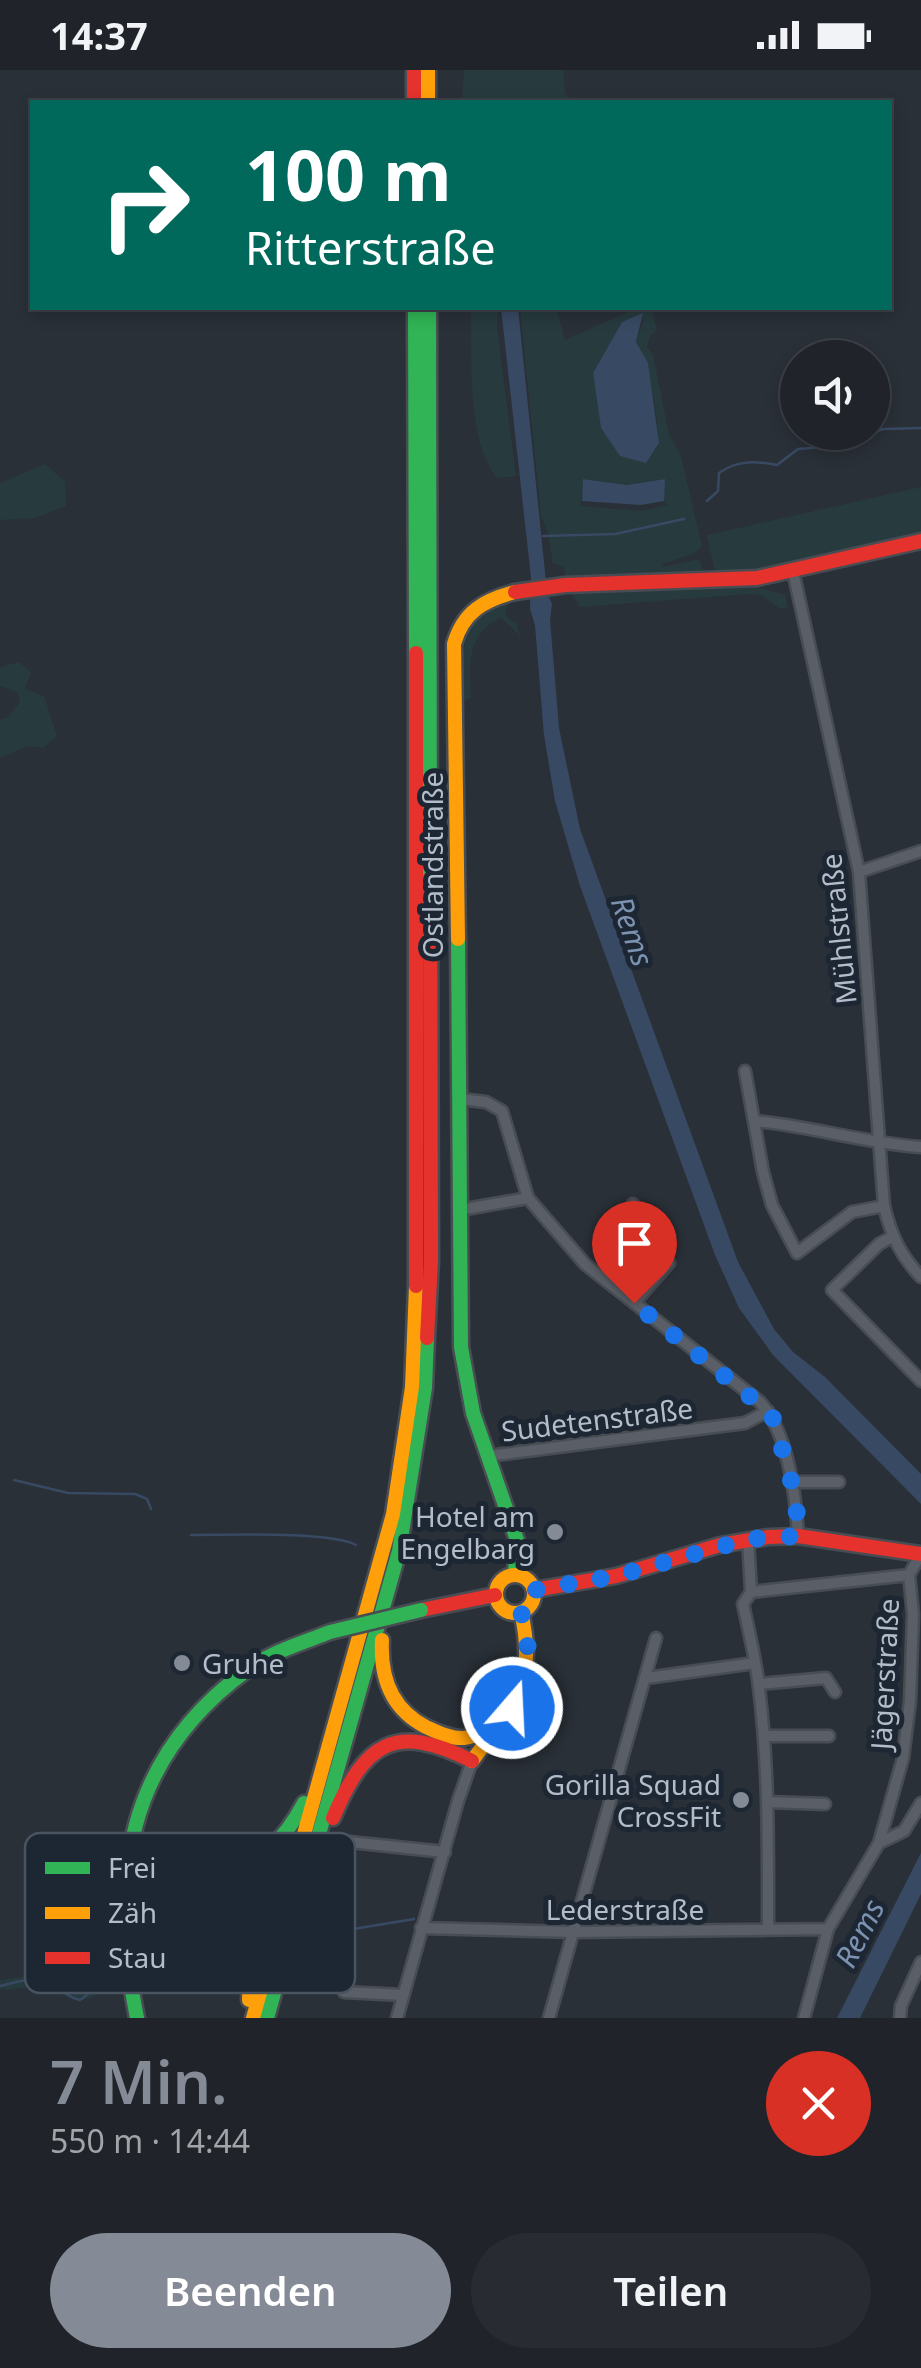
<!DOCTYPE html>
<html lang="de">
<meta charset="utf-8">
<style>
body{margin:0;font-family:"Noto Sans",sans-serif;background:#282c32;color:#f1f3f6;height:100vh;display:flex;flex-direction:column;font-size:38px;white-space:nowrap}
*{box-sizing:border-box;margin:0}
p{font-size:32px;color:#a2a4a8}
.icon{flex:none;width:55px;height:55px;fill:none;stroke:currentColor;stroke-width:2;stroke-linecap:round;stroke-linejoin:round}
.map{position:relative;height:1948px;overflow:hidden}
.drawer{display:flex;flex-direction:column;background:#20242a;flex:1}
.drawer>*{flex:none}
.banner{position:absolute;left:30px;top:30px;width:862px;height:210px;border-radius:0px;box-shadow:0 5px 15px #0003,0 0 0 2px #3d4147;background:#00695c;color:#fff;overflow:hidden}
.controls{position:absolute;left:780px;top:270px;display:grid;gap:20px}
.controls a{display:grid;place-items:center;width:110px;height:110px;border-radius:50%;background:#20242a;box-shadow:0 5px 15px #0003,0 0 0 2px #3d4147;font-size:50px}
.pin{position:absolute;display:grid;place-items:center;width:85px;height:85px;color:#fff;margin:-102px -42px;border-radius:50% 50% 50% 0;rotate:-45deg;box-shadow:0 0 10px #0007}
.pin .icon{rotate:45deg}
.me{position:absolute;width:110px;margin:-55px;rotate:19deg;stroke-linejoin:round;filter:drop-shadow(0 0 8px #0008)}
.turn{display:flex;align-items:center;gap:35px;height:210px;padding:0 50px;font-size:45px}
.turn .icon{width:130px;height:130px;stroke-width:2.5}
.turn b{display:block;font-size:70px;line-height:85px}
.round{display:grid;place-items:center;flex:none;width:105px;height:105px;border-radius:52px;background:#282c32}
.overview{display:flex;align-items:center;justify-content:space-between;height:170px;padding:0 50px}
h1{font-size:60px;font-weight:600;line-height:75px;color:#848b96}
.button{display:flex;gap:20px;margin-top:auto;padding:20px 50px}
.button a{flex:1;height:115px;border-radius:60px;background:#848b96;color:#fff;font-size:40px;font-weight:600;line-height:115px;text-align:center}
.button a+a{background:#282c32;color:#f1f3f6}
.status{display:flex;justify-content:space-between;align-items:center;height:70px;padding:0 50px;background:#20242a;direction:ltr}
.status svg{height:28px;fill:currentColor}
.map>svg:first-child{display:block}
</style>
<div class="status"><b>14:37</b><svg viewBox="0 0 49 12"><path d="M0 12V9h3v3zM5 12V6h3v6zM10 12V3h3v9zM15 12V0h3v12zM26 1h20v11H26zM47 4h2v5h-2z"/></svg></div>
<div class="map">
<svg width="921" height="1948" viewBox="0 0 921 1948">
<rect width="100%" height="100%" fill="#2a3038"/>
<path fill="#273a3e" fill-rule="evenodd" d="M464,0H563L565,23L572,32H462Z
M471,238H498L497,258L516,406L497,408C466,370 472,286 471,238Z
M520,238H556L565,270L628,242L627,238H651L657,260L650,266L647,277L653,285L669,364L681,386L702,476L695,483L662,494L663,497L699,489L702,498L698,504L566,511L564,497L553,493L548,462L541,447ZM644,249L636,272C648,291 663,360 656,380L601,358L593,303L622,252ZM584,409L627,415L664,409V431L668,435L641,441L580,436Z
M45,394L65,412L66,436L34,448L0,450V413Z
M921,417V465L757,501L720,505L714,498L707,465Z
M753,516L785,525L788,538H779L761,525L749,524L580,537L572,524L648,518Z
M511,530L505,541L507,547L517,554L521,573L517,563L501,548C467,563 469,594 471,628L464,631C457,588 462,541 511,530Z
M19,592L31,602L25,619L44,626L57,666L43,678L27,676L0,688V649L8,647L20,632L17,622L0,616V597Z
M98,1879L105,1886L108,1909L93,1928C74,1932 65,1928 49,1916L0,1920V1910C29,1905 50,1904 75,1921L87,1919L94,1907L92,1880Z"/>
<path fill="#384963" d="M501,238H518L547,522L552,534L550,550L559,658L580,759L738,1192L774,1259L793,1282L825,1307L921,1404V1434L773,1285L739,1238L715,1185L580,816L555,731L544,665L535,555L530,539L531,507Z
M643,243L636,272L648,293L659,373L646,393L620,386L601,358L593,303L622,252Z
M583,409L627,415L665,409L664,431L641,435L582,431Z
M921,1783V1824L860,1948H837Z"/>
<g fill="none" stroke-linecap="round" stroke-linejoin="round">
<path stroke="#384963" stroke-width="2.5" d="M707,431L718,421L719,403C737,390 756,391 777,395L798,379L836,376L883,359L921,358
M543,466L615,464L684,449
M14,1410L68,1423L135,1424L147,1429L151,1439
M191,1465C224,1465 331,1461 356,1475
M317,1865L414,1849
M143,1881L228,1884
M0,1916C17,1912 35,1905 51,1913C63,1919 66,1927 80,1930C95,1921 98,1908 103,1892"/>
<g stroke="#484c53" stroke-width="15">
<path id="street" d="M793,501L859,802L884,1136C891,1165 900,1185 921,1207
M859,802L921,781
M745,1001L763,1102L772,1135L797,1183L852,1142L884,1136
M460,1029L486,1032L502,1041L528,1128
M754,1051C811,1056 864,1073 921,1077
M633,1134L669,1193L634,1233
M460,1140L528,1128L585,1194L760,1332C788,1362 796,1427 798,1466
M892,1167L879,1174L832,1220L921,1311
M488,1386L745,1353L768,1341
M791,1412H839
M748,1469L751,1522L743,1534C749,1562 756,1590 759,1618C769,1699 768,1779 768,1860
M751,1522L909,1505
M646,1608L755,1593
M759,1614L826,1608L835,1622
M764,1666H829
M768,1732L825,1734
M350,1772L445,1782
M879,1773L904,1761L921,1733
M421,1858L572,1862L828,1859
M344,1922L403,1925
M397,1948L458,1731L472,1691
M549,1948L656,1568
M804,1948L828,1859L879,1773L903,1688L910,1631L913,1544L909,1505L921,1484
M900,1948L901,1936L921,1892"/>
</g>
<g stroke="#484c53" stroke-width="19">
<path id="fast" d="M415,238L416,583
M429,238L430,808
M458,869L461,1277L473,1343L517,1470L515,1504
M127,1784C208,1806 260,1816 304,1733
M137,1948C109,1809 125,1689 247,1600C271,1582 302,1573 330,1562
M267,1948L399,1481L425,1318L427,1268"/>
</g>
<g stroke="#484c53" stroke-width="19">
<path id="slow" d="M428,0V32
M458,869L454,574C463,542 484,530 515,522
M496 1524a19 19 0 1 1 38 0a19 19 0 1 1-38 0Z
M382,1570C380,1607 391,1639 426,1657C437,1662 451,1669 464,1668C477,1667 489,1659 501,1654
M472,1691C512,1636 538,1614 521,1542
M124,1799C212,1818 252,1831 249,1930
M122,1846L146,1815L163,1807
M253,1948L393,1444L412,1317L416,1216"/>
</g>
<g stroke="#484c53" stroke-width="19">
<path id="jam" d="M414,0V32
M515,522L565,515L757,508L921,471
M416,583V1216
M427,1268L431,1191L430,808
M534,1520L616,1506L720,1475L768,1467L798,1466L921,1484
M421,1540L495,1525
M333,1748C365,1672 395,1652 472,1691"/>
</g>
<use href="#street" stroke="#5a5e66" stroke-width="10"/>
<use href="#fast" stroke="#30b455" stroke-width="14"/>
<use href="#slow" stroke="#ff9f0a" stroke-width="14"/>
<use href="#jam" stroke="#e5322d" stroke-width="14"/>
<g stroke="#484c53" stroke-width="19" stroke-linecap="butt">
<path id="fast-bridge" d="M330,1562L421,1540"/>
</g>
<use href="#fast-bridge" stroke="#30b455" stroke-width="14"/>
</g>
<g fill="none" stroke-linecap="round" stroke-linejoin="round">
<path stroke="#1a73e8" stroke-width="18" stroke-dasharray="0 32.4" d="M512,1638C530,1605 532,1579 521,1542L533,1531L534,1520L616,1506L748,1469L798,1466L796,1428L774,1350L768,1341L634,1233"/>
</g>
<g fill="#848b96" stroke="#1d2633" stroke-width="4">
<circle cx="555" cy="1462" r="10"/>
<circle cx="182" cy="1593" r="10"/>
<circle cx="741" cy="1730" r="10"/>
</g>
<g text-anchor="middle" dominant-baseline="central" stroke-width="10" stroke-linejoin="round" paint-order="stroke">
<g font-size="28" fill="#b4bcc9" stroke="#1d2633">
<text transform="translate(432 795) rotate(-90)">Ostlandstraße</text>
<text transform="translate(838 859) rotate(-96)">Mühlstraße</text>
<text transform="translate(597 1349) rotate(-7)">Sudetenstraße</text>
<text transform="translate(884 1604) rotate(-87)">Jägerstraße</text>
<text x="625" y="1839">Lederstraße</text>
</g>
<g font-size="28" fill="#b4bcc9" stroke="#1d2633" text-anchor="end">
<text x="535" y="1446">Hotel am<tspan x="535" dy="32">Engelbarg</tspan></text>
<text x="202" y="1593" text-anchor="start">Gruhe</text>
<text x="721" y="1714">Gorilla Squad<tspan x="721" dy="32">CrossFit</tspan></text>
</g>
<g font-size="30" font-style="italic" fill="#7c92b1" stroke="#1d2633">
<text transform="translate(633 861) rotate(71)">Rems</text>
<text transform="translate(859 1863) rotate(-63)">Rems</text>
</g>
</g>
<rect x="25" y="1763" width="330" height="160" rx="15" fill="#1d2633" stroke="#4a5360" stroke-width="2.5"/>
<rect x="45" y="1792" width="45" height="12" fill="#30b455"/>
<rect x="45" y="1837" width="45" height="12" fill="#ff9f0a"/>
<rect x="45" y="1882" width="45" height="12" fill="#e5322d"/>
<g font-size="28" fill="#b4bcc9">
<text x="108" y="1808">Frei</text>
<text x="108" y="1853">Zäh</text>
<text x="108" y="1898">Stau</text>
</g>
</svg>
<div class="controls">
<a><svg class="icon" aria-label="sound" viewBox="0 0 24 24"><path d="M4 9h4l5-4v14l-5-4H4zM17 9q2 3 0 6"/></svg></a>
</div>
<div class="pin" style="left:634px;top:1233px;background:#d93025"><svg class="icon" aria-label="arrive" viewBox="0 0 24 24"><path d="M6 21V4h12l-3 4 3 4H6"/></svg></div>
<svg class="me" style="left:512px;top:1638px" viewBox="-20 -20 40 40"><circle r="17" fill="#1a73e8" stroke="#fff" stroke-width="3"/><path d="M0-11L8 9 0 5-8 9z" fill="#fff"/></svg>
<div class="banner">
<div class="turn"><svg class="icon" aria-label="right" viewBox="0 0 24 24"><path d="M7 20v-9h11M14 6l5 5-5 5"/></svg><div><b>100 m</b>Ritterstraße</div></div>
</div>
</div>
<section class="drawer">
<div class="overview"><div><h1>7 Min.</h1><p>550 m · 14:44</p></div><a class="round" style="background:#d93025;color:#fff"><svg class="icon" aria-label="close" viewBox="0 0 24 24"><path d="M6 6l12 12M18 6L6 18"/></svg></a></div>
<div class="button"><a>Beenden</a><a>Teilen</a></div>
</section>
